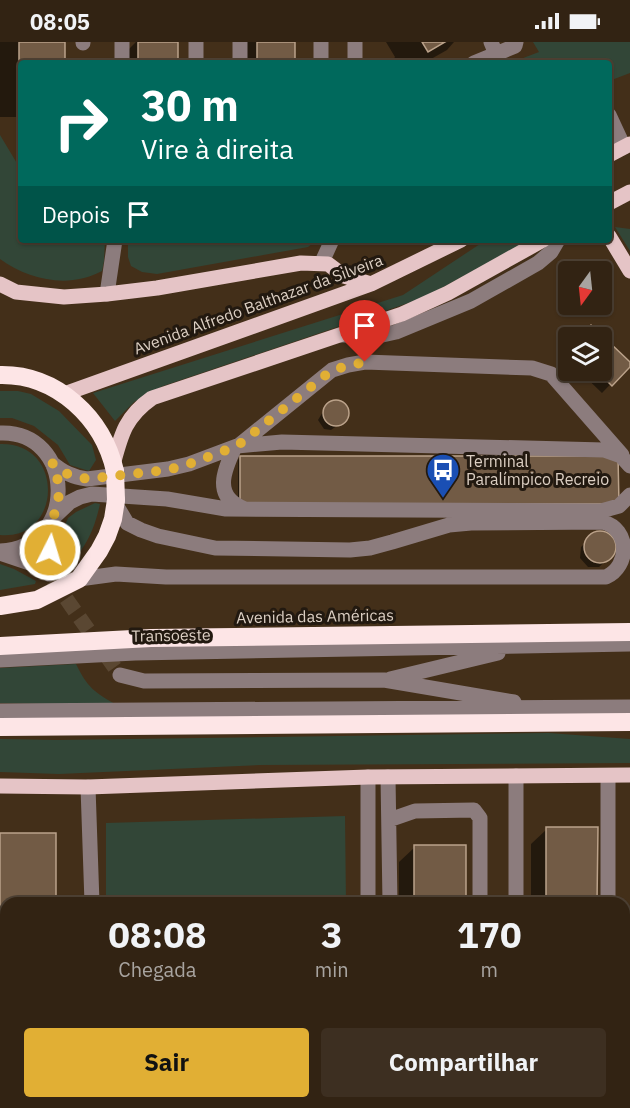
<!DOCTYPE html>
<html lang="pt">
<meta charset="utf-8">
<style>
body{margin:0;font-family:"IBM Plex Sans",sans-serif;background:#3d2f21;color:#f1f3f6;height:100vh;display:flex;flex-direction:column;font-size:22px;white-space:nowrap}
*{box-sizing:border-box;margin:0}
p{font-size:20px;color:#a8a4a0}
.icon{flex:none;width:33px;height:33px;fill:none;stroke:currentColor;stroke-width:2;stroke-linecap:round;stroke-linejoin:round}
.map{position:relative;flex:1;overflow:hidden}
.drawer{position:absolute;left:0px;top:855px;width:630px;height:212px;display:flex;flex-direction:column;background:#322313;border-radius:18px 18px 0 0;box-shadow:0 2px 4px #0004,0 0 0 2px #4d4033}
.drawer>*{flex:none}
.guide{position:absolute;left:18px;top:18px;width:594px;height:183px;border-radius:6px;box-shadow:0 2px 4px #0004,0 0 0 2px #4d4033;background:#00695c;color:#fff;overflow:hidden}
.needle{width:39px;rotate:195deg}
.controls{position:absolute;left:558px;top:219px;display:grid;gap:12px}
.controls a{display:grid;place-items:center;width:54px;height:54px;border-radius:6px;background:#322313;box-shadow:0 2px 4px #0004,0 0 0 2px #4d4033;font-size:30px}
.pin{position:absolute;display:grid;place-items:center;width:51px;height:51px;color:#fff;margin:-62px -26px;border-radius:50% 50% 50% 0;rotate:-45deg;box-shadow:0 0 6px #0007}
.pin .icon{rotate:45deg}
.me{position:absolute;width:66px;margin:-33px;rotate:5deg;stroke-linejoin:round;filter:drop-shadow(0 0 4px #0008)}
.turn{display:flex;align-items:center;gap:21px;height:126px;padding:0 24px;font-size:27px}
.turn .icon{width:78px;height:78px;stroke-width:2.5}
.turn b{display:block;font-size:42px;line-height:51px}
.then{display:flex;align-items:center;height:57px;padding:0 24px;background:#0003;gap:12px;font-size:22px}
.eta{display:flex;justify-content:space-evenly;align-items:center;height:102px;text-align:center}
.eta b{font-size:36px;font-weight:800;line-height:42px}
.primary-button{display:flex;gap:12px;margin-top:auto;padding:12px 24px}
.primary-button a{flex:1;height:69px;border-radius:6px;background:#e1af34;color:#111;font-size:24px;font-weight:800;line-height:69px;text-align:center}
.primary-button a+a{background:#3d2f21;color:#f1f3f6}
.status{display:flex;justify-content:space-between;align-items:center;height:42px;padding:0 30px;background:#322313;direction:ltr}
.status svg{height:16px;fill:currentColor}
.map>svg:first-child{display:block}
</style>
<div class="status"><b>08:05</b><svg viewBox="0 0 49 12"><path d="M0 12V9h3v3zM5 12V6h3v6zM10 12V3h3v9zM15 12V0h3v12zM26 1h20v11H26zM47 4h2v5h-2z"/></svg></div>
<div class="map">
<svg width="630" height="1066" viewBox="0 0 630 1066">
<rect width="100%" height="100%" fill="#432f19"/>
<path fill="#324637" d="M533,0H630V31L609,39V21H510L539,10Z
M0,93L21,128V198H105L104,219L102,229C69,247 29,238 0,217Z
M615,185L630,187V209Z
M128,198H317L308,205L157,232L142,230L131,224L128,215Z
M486,198H530L423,256L163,344L134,360L115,379L93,351L403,253Z
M0,349H18L31,352L59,369L92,403L96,418L89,429L70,423L58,403L34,384L12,376H0Z
M0,402C66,400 62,499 0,493Z
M95,461L100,462C95,485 87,505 70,521L63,488L68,476L76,470Z
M0,522L14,527L36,539L35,542L0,548Z
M76,622C87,645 95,651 117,663L0,661V626Z
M549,691L630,697V721L260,723L59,732L0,730V697L57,698Z
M345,774L346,861H106V781Z
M348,1060V1066H107V1060Z"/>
<path fill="#0007" d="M0,0H63V21H21V75H0Z
M136,0H176V21H115Z
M233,0H294V21H233Z
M386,0H454L447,8L424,21H395L393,18L395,15Z
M591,285L630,322L602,351L578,328H602V296Z
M568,308V319L563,314Z
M337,359L344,362L348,369L344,379L331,388L324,387L318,378L324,368L330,362Z
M240,415L617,462L238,464V418Z
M595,492L607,493L614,500L613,512L599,525H588L580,516L581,505Z
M547,787L596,861H531V802Z
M415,805L464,861H399V820Z
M400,1060H465V1066H400Z
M533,1060H598V1066H533Z"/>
<path fill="#725b45" stroke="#bba28a" stroke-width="1.5" d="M19,0H65V21H21V51H19Z
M138,0H178V21H138Z
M257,0H295V21H257Z
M422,0H445L428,10Z
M591,283L630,320V325L612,344L596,328H602V296H579Z
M323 371a13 13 0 1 1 26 0a13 13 0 1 1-26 0Z
M240,414H618L619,462H240Z
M584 505a16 16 0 1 1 32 0a16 16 0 1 1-32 0Z
M546,785H598L597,861H546Z
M0,791H56V861H6V1060H55V1066H0Z
M414,803H466V861H414Z
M415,1060H467V1066H415Z
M548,1060H600V1066H548Z"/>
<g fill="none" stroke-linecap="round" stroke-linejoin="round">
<path stroke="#5a4732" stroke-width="15" stroke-dasharray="15 8" stroke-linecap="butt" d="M53,538L120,633"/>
<path stroke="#8c7c7d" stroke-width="15" d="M83,0V1
M122,0V21
M240,0V21
M321,0V21
M496,12L515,4L516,0
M196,21V0
M355,21V0
M474,21L496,12L491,0
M609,73L624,105
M322,220L332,198
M107,252L115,198
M342,293L378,294L396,290L471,259L538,221L551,210L558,198
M0,391C75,388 80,505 0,509
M238,404L332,328L348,323L365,320L532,326L551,332L622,413
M235,405C224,428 212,455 245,467
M52,421C63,430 72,435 87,437L168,427L189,422L237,404L282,400L604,408L621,414L630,424
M0,511L47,527L49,532
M47,527L53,476L70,460L80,455L92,452L167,457L226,467L601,469L619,464L630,453
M79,537L116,532L166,535H606C630,524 630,487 603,480L471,481L449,483L392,500L370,506L350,508L215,506L158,494L141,488L127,481L115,461
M0,618L135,611L630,602
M120,633L144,639L384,638L514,660
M390,637L498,611
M0,669L630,665
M516,734V861
M388,735L390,861
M88,745L92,861
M389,778L415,769L474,768L480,776V861
M368,861V735
M608,861V734
M391,1060V1066
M518,1060V1066
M367,1066V1060
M479,1066V1060
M605,1066V1060"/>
<path stroke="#e5c4c6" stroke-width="15" d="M609,113L630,102
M609,161L630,150
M609,194L630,229
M0,242L16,250L64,255L107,252L157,246L301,221L328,222L344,234L371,242
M64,352L371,242L461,198
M113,423C121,393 125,375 152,356L402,272L448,251L543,198
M0,744L88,745L368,735L630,733"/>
<path stroke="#fde5e6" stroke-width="18" d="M0,333C57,332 103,376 115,429
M0,564L37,558L79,537L99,509L107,494L113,477L116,458
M0,604L151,596L630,590
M0,685L630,680"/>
<path stroke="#fde5e6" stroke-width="18" d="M115,429L116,458"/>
</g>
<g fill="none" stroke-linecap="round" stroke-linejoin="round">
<path stroke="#e1af34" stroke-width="10" stroke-dasharray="0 18" d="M50,508L53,476L58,462L59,448L57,434L52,421L64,431L87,437L168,428L189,422L237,404L332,328L365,320"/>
</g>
<defs>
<g id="bus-pin" transform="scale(1.725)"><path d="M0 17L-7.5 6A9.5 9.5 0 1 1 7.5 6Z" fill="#1a4fb4" stroke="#221910"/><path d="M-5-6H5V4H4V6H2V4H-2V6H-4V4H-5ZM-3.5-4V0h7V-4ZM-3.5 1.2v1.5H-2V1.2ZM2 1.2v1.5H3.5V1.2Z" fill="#fff"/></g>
</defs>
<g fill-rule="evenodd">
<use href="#bus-pin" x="443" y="428"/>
</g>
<g text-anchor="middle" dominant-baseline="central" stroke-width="6" stroke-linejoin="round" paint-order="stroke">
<g font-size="16" fill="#dccfc3" stroke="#221910">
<text transform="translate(258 262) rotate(-20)">Avenida Alfredo Balthazar da Silveira</text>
<text transform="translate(315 574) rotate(-1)">Avenida das Américas</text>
<text transform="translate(171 593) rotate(-1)">Transoeste</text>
</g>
<g font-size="16" fill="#dccfc3" stroke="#221910" text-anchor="start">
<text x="466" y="419">Terminal<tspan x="466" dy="18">Paralímpico Recreio</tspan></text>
</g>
</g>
</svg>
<div class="controls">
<a><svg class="needle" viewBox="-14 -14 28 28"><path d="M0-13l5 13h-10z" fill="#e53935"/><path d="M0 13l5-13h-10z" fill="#a8a4a0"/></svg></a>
<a><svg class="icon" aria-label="layers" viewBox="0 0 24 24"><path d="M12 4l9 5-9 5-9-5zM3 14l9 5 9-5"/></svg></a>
</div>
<div class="pin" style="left:365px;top:320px;background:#d93025"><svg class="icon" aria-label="arrive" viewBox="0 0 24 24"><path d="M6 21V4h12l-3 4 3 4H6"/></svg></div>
<svg class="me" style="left:50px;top:508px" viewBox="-20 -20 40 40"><circle r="17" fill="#e1af34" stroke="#fff" stroke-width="3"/><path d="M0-11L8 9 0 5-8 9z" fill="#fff"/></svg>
<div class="guide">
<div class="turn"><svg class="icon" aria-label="right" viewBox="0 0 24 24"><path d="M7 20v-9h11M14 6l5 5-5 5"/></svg><div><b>30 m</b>Vire à direita</div></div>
<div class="then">Depois<svg class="icon" aria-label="arrive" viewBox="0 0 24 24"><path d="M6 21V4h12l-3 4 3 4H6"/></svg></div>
</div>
<section class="drawer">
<div class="eta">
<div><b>08:08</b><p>Chegada</p></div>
<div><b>3</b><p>min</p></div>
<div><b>170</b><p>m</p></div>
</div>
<div class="primary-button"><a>Sair</a><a>Compartilhar</a></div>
</section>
</div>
